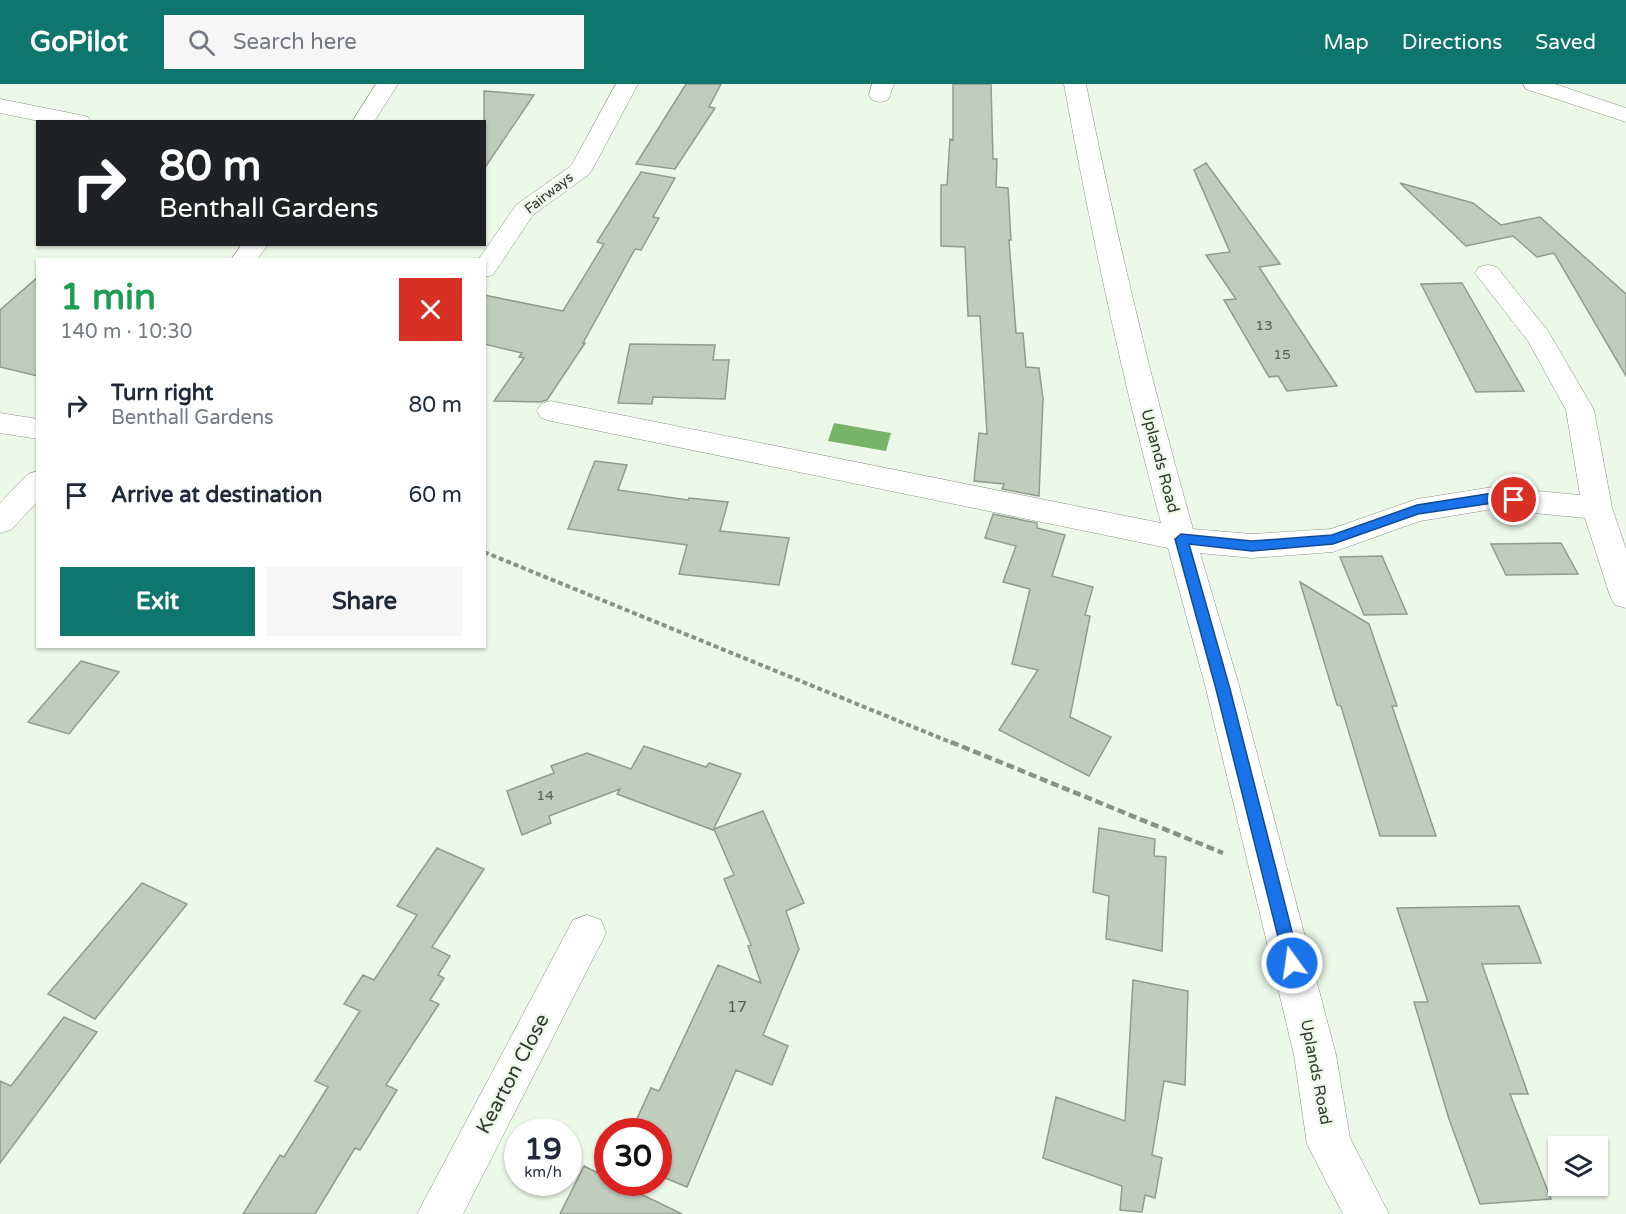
<!DOCTYPE html>
<meta charset="utf-8">
<style>
body{margin:0;font-family:"Varela Round",sans-serif;background:#f6f6f7;color:#1f2937;height:100vh;display:flex;flex-direction:column;font-size:22px;white-space:nowrap}
*{box-sizing:border-box;margin:0}
p{font-size:20px;color:#747a83}
.icon{flex:none;width:33px;height:33px;fill:none;stroke:currentColor;stroke-width:2;stroke-linecap:round;stroke-linejoin:round}
.map{position:relative;flex:1;overflow:hidden}
.side{position:absolute;left:36px;top:174px;width:450px;height:390px;display:flex;flex-direction:column;background:#fff;border-radius:0px;box-shadow:0 2px 4px #0004}
.side>*{flex:none}
.hud{position:absolute;left:36px;top:36px;width:450px;height:126px;border-radius:0px;box-shadow:0 2px 4px #0004;background:#202124;color:#fff;overflow:hidden}
.buttons{position:absolute;left:1548px;top:1052px;display:grid;gap:12px}
.buttons a{display:grid;place-items:center;width:60px;height:60px;border-radius:0px;background:#fff;box-shadow:0 2px 4px #0004;font-size:30px}
.speed{position:absolute;left:504px;top:1034px;display:flex;gap:12px;font-size:30px;font-weight:700;text-align:center}
.speed>*{display:grid;place-content:center;width:78px;height:78px;border-radius:50%;background:#fff;box-shadow:0 2px 4px #0004;line-height:1}
.speed small{font-size:15px;font-weight:400}
.speed .limit{border:9px solid #d22;background:#fff;color:#111}
.pin{position:absolute;display:grid;place-items:center;width:51px;height:51px;color:#fff;margin:-26px;border:3px solid #fff;border-radius:50%;box-shadow:0 2px 6px #0007}
.me{position:absolute;width:66px;margin:-33px;rotate:346deg;stroke-linejoin:round;filter:drop-shadow(0 0 4px #0008)}
.turn{display:flex;align-items:center;gap:21px;height:126px;padding:0 24px;font-size:27px}
.turn .icon{width:78px;height:78px;stroke-width:2.5}
.turn b{display:block;font-size:42px;line-height:51px}
.round{display:grid;place-items:center;flex:none;width:63px;height:63px;border-radius:0px;background:#f6f6f7}
.head{display:flex;align-items:center;justify-content:space-between;height:102px;padding:0 24px}
h1{font-size:36px;font-weight:700;line-height:45px;color:#1e9e55}
.action{display:flex;gap:12px;margin-top:auto;padding:12px 24px}
.action a{flex:1;height:69px;border-radius:0px;background:#0f766e;color:#fff;font-size:24px;font-weight:700;line-height:69px;text-align:center}
.action a+a{background:#f6f6f7;color:#1f2937}
ul{padding:0;list-style:none}
li{display:flex;align-items:center;gap:18px;height:90px;padding:0 24px}
li div{flex:1}
li b{display:block;font-size:22px}
li em{font-style:normal}
header{display:flex;align-items:center;gap:36px;box-sizing:border-box;height:84px;padding:0 30px;background:#0f766e;color:#fff}
header strong{font-size:28px}
nav{display:flex;gap:33px;margin-inline-start:auto;font-size:21px}
.search{width:420px;height:54px;background:#f6f6f7;display:flex;align-items:center;gap:15px;box-sizing:border-box;padding:0 21px;border-radius:0px;color:#747a83;font-size:22px}
.map>svg:first-child{display:block}
</style>
<header>
<strong>GoPilot</strong>
<div class="search"><svg class="icon" aria-label="search" viewBox="0 0 24 24"><circle cx="10" cy="10" r="6"/><path d="M15 15l6 6"/></svg>Search here</div>
<nav><a>Map</a><a>Directions</a><a>Saved</a></nav>
</header>
<div class="map">
<svg width="1626" height="1130" viewBox="0 0 1626 1130">
<rect width="100%" height="100%" fill="#ecf8e8"/>
<path fill="#78b467" d="M834,339L891,349L886,367L828,357Z"/>
<path fill="#c0ccbc" stroke="#909c8d" stroke-width="1.5" d="M686,0H721L709,23L715,24L675,85L636,80Z
M953,0H991L993,75H997L996,103L1008,104L1011,156H1009L1016,249H1023L1026,283L1039,284L1043,315L1039,412L1002,405L1004,400L974,397L979,349L987,350L980,232H968L965,163L941,162V101H947L950,55L953,56Z
M484,7L534,11L484,85Z
M1206,79L1280,180L1259,183L1337,302L1287,307L1278,292L1269,293L1224,216L1236,215L1206,171L1230,168L1194,86Z
M641,88L675,94L653,133L659,134L641,166L635,165L583,259H585L547,316L540,318L494,317L524,274L519,273L522,269L484,260V211L563,227L604,160L597,158Z
M1400,99L1473,119L1501,141L1540,133L1626,210V292L1554,169L1537,173L1513,152L1466,162Z
M38,193V292L0,283V226Z
M1462,199L1524,307L1476,308L1421,200Z
M630,260L715,261L713,276H729L725,315L653,313L652,320L618,319Z
M595,377L627,381L618,406L688,416L689,414L728,418L720,447L789,454L779,501L679,490L687,461L568,445Z
M993,430L1037,439V444L1065,451L1052,492L1093,503L1085,531L1090,532L1070,633L1111,653L1089,692L999,646L1038,586L1012,580L1030,505L1003,498L1016,462L985,454Z
M1561,459L1578,490L1506,491L1491,460Z
M1382,472L1407,530L1364,531L1340,473Z
M1300,498L1369,540L1397,622H1392L1436,752H1380L1341,622L1337,621Z
M81,577L119,588L69,650L28,638Z
M644,662L706,683L709,679L741,690L713,746L617,710L620,705L549,732L551,739L522,751L507,707L554,689L551,682L587,669L631,685Z
M763,727L804,819L786,827L799,865L763,951L788,962L772,1001L736,986L687,1103L658,1091V1047H645L647,1042L636,1037L651,1004L659,1007L718,881L761,899L748,862L751,861L724,795L734,791L714,745Z
M1099,744L1155,755L1154,772L1166,773L1162,867L1106,855L1109,812L1093,808Z
M437,764L484,785L432,863L450,872L438,891L444,894L430,916L439,920L386,1001L397,1006L360,1066L355,1064L315,1130H243L280,1071L284,1073L328,1003L315,997L360,927L344,920L363,891L374,896L417,831L397,822Z
M142,799L187,820L95,935L48,910Z
M1519,822L1541,879L1482,880L1528,1010H1510L1551,1115L1480,1120L1449,1035L1414,918H1428L1397,824Z
M1133,896L1188,907L1185,1001L1164,997L1152,1071L1162,1074L1155,1114L1145,1111L1142,1128L1120,1126L1122,1102L1043,1074L1056,1013L1125,1037Z
M64,933L97,948L0,1079V997L11,1002Z
M584,1082L608,1094V1098H616L682,1130H560Z"/>
<g fill="none" stroke-linecap="round" stroke-linejoin="round">
<g stroke="#889485" stroke-width="1">
<path id="minor" d="M376,0H398L374,38H352Z
M616,0H638L592,86L588,91L533,131L493,191L484,193V176H478L516,121L571,82Z
M872,0H894L888,16L880,18L872,16L869,11Z
M1064,0H1086C1116,150 1151,298 1193,445L1252,450L1331,445L1417,415L1493,403L1580,411L1566,326L1528,257L1475,189L1479,183L1488,181L1497,183L1548,247L1594,326L1612,424L1626,465V524L1615,521L1610,512L1585,434L1493,425L1420,437L1333,468L1252,474L1200,469L1240,605L1336,971L1350,1054L1389,1130H1343L1307,1060L1294,971L1206,605L1168,464L551,337L541,334L537,327L541,320L551,317L1161,439C1122,294 1091,148 1064,0Z
M1523,0H1555L1626,24V38L1526,5Z
M0,15L80,31L88,33L91,38H44L0,29Z
M242,160H268L257,176H231Z
M0,329L38,335V355L0,349Z
M38,387V417L11,446L0,449V419L28,390Z
M587,831L601,836L606,849L463,1130H417L573,836Z"/>
</g>
<path stroke="#8a9288" stroke-width="4" stroke-dasharray="5 3" stroke-linecap="butt" d="M484,468L955,660"/>
<path stroke="#8a9288" stroke-width="4.5" stroke-dasharray="8 4" stroke-linecap="butt" d="M951,658L1223,769"/>
<use href="#minor" fill="#fff" fill-rule="evenodd"/>
</g>
<path fill="#1a73e8" stroke="#114b97" stroke-width="1.5" d="M1493,409L1514,412L1520,416L1514,421L1493,419L1418,430L1333,460L1252,467L1189,460L1230,605L1300,879L1297,885L1292,887L1286,885L1216,605L1175,455L1181,450L1252,457L1332,451L1417,421Z"/>
<g text-anchor="middle" dominant-baseline="central" stroke-width="5" stroke-linejoin="round" paint-order="stroke">
<g font-size="14" fill="#343933" stroke="#ecf8e8">
<text transform="translate(549 109) rotate(-38)">Fairways</text>
</g>
<g font-size="14" fill="#575e55">
<text x="1264" y="241">13</text>
<text x="1282" y="270">15</text>
<text x="545" y="711">14</text>
</g>
<g font-size="16" fill="#343933" stroke="#ecf8e8">
<text transform="translate(1160 377) rotate(75)">Uplands Road</text>
<text transform="translate(1316 988) rotate(79)">Uplands Road</text>
</g>
<g font-size="16" fill="#575e55">
<text x="737" y="923">17</text>
</g>
<g font-size="20" fill="#343933" stroke="#ecf8e8">
<text transform="translate(513 990) rotate(-62)">Kearton Close</text>
</g>
</g>
</svg>
<div class="buttons">
<a><svg class="icon" aria-label="layers" viewBox="0 0 24 24"><path d="M12 4l9 5-9 5-9-5zM3 14l9 5 9-5"/></svg></a>
</div>
<div class="speed"><div>19<small>km/h</small></div><div class="limit">30</div></div>
<div class="pin" style="left:1514px;top:416px;background:#d93025"><svg class="icon" aria-label="arrive" viewBox="0 0 24 24"><path d="M6 21V4h12l-3 4 3 4H6"/></svg></div>
<svg class="me" style="left:1292px;top:879px" viewBox="-20 -20 40 40"><circle r="17" fill="#1a73e8" stroke="#fff" stroke-width="3"/><path d="M0-11L8 9 0 5-8 9z" fill="#fff"/></svg>
<div class="hud">
<div class="turn"><svg class="icon" aria-label="right" viewBox="0 0 24 24"><path d="M7 20v-9h11M14 6l5 5-5 5"/></svg><div><b>80 m</b>Benthall Gardens</div></div>
</div>
<section class="side">
<div class="head"><div><h1>1 min</h1><p>140 m · 10:30</p></div><a class="round" style="background:#d93025;color:#fff"><svg class="icon" aria-label="close" viewBox="0 0 24 24"><path d="M6 6l12 12M18 6L6 18"/></svg></a></div>
<ul>
<li><svg class="icon" aria-label="right" viewBox="0 0 24 24"><path d="M7 20v-9h11M14 6l5 5-5 5"/></svg><div><b>Turn right</b><p>Benthall Gardens</p></div><em>80 m</em></li>
<li><svg class="icon" aria-label="arrive" viewBox="0 0 24 24"><path d="M6 21V4h12l-3 4 3 4H6"/></svg><div><b>Arrive at destination</b></div><em>60 m</em></li>
</ul>
<div class="action"><a>Exit</a><a>Share</a></div>
</section>
</div>
